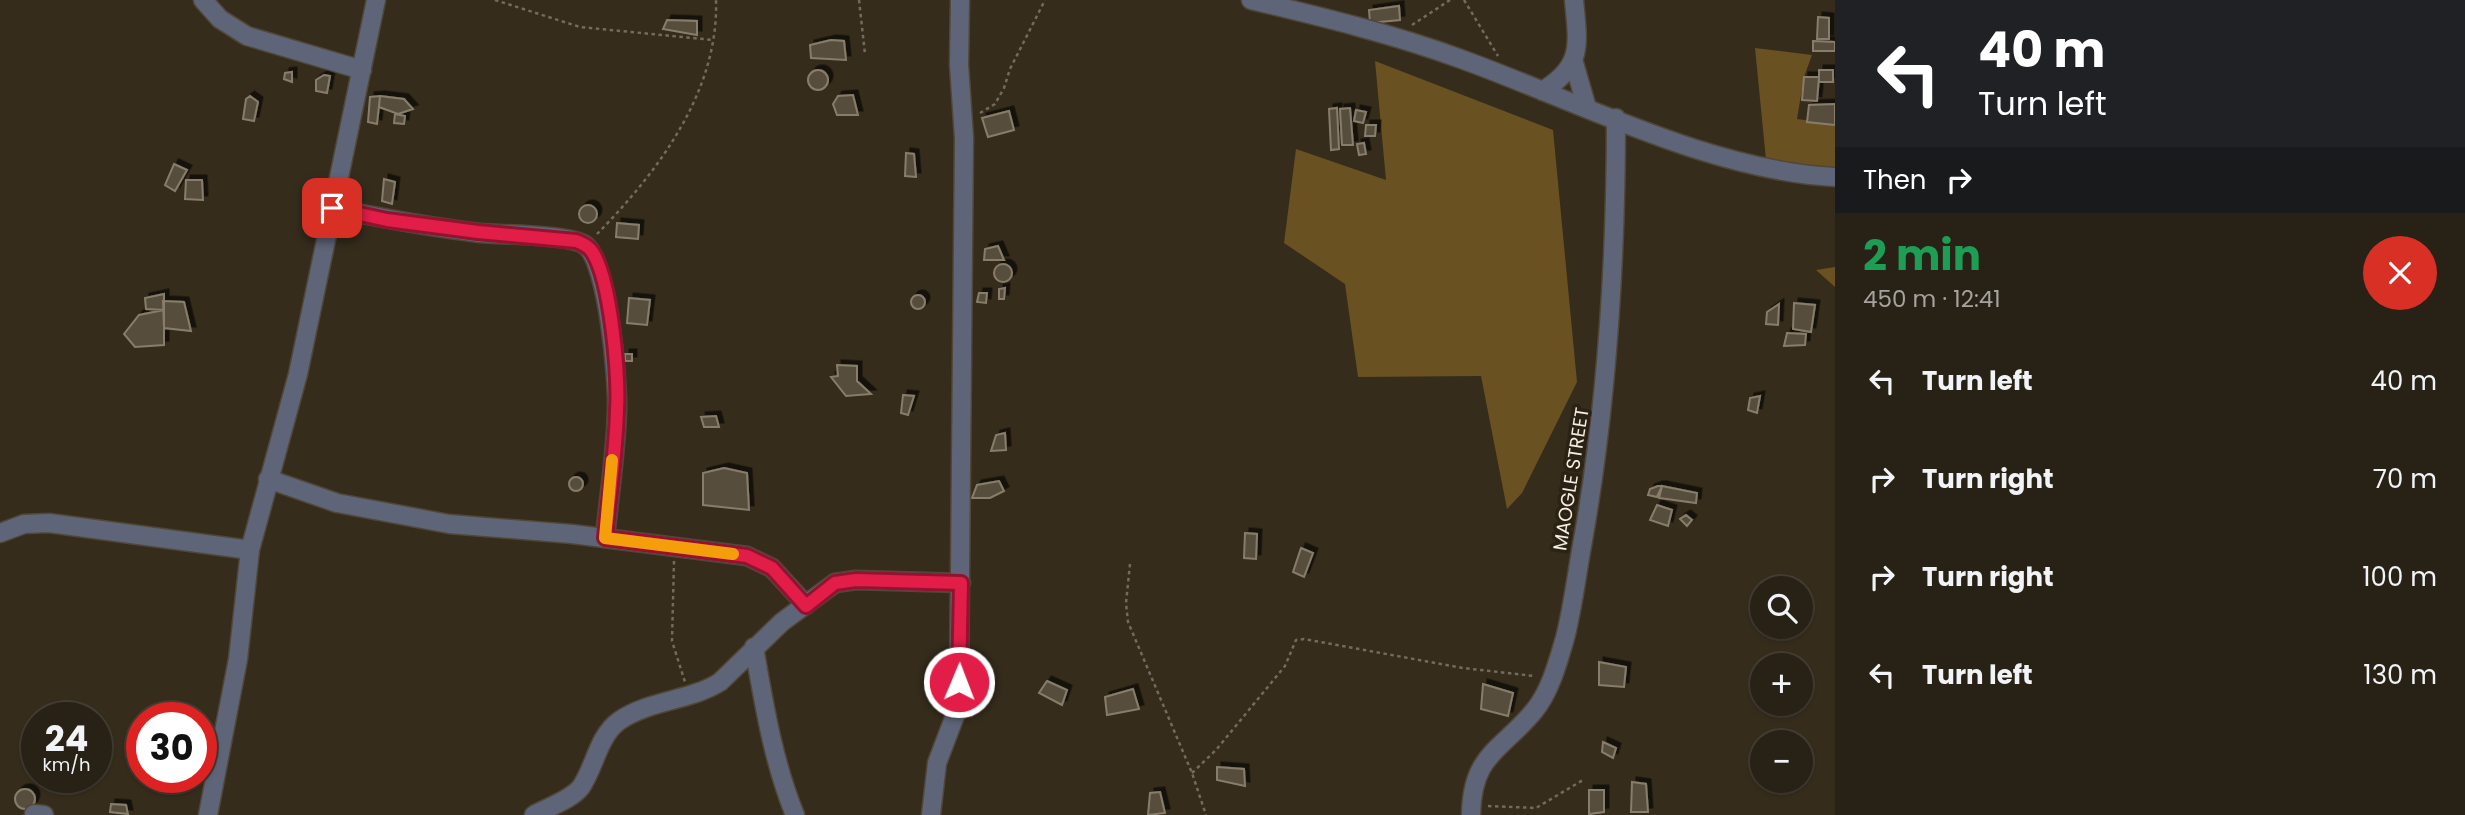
<!DOCTYPE html>
<meta charset="utf-8">
<style>
body{margin:0;font-family:Poppins,sans-serif;background:#342e22;color:#f1f3f6;height:100vh;display:flex;flex-direction:column;font-size:26px;white-space:nowrap}
*{box-sizing:border-box;margin:0}
p{font-size:23px;color:#a5a3a0}
.icon{flex:none;width:38px;height:38px;fill:none;stroke:currentColor;stroke-width:2;stroke-linecap:round;stroke-linejoin:round}
.map{position:relative;flex:1;overflow:hidden}
.sheet{display:flex;flex-direction:column;background:#282115;width:630px}
.sheet>*{flex:none}
.banner{background:#202124;color:#fff;overflow:hidden}
.fabs{position:absolute;left:1750px;top:576px;display:grid;gap:14px}
.fabs a{display:grid;place-items:center;width:63px;height:63px;border-radius:50%;background:#282115;box-shadow:0 2px 5px #0004,0 0 0 2px #443e34;font-size:35px}
.speed{position:absolute;left:21px;top:702px;display:flex;gap:14px;font-size:35px;font-weight:700;text-align:center}
.speed>*{display:grid;place-content:center;width:91px;height:91px;border-radius:50%;background:#282115;box-shadow:0 2px 5px #0004,0 0 0 2px #443e34;line-height:1}
.speed small{font-size:18px;font-weight:400}
.speed .limit{border:10px solid #d22;background:#fff;color:#111}
.pin{position:absolute;display:grid;place-items:center;width:60px;height:60px;color:#fff;margin:-30px;border-radius:14px;box-shadow:0 4px 10px #0006}
.me{position:absolute;width:77px;margin:-38px;rotate:1deg;stroke-linejoin:round;filter:drop-shadow(0 0 5px #0008)}
.turn{display:flex;align-items:center;gap:24px;height:147px;padding:0 28px;font-size:32px}
.turn .icon{width:91px;height:91px;stroke-width:2.5}
.turn b{display:block;font-size:49px;line-height:60px}
.then{display:flex;align-items:center;height:66px;padding:0 28px;background:#0003;gap:14px;font-size:26px}
.round{display:grid;place-items:center;flex:none;width:74px;height:74px;border-radius:37px;background:#342e22}
.overview{display:flex;align-items:center;justify-content:space-between;height:119px;padding:0 28px}
h1{font-size:42px;font-weight:700;line-height:52px;color:#1e9e55}
ul{padding:0;list-style:none}
li{display:flex;align-items:center;gap:21px;height:98px;padding:0 28px}
li div{flex:1}
li b{display:block;font-size:26px}
li em{font-style:normal}
main{display:flex;flex:1;min-height:0}
.map>svg:first-child{display:block}
</style>
<main>
<div class="map">
<svg width="1835" height="815" viewBox="0 0 1835 815">
<defs>
<filter id="shadow"><feDropShadow dx="4.5" dy="-4.5" stdDeviation="0" flood-color="#0009"/></filter>
</defs>
<rect width="100%" height="100%" fill="#352c1c"/>
<path fill="#6a5121" d="M1755,48L1812,55L1804,77L1797,119L1835,124V177L1767,170Z
M1375,61L1553,130L1577,382L1522,493L1507,509L1481,376L1358,377L1345,284L1284,243L1296,149L1386,180Z
M1835,267V287L1816,270Z"/>
<path fill="#574d3c" stroke="#877d6b" stroke-width="2" filter="url(#shadow)" d="M1399,6L1400,20L1370,23L1369,10Z
M1818,17L1829,18V39H1817Z
M667,20L697,21V35L663,29Z
M831,40L844,41L846,60L811,58L810,45Z
M1813,41L1835,42V51H1813Z
M1819,70H1833V82H1819Z
M808 80a10 10 0 1 1 20 0a10 10 0 1 1-20 0Z
M292,72V82L284,79L285,73Z
M324,75L330,76L327,93L316,91V80Z
M1804,77H1819L1817,101L1802,100Z
M853,95L858,115H837L833,104L838,96Z
M250,96L258,102L254,121L243,119L246,99Z
M380,96L377,124L368,122L370,97Z
M380,96L404,99L413,109L398,114L379,107Z
M1835,104V125L1807,122L1809,105Z
M1337,108L1339,149L1331,150L1329,109Z
M1350,108L1353,145H1342L1340,109Z
M1356,110L1366,112L1363,123L1354,121Z
M1009,111L1014,130L988,137L982,118Z
M395,114L405,116L404,124L394,123Z
M1366,125H1376L1375,136H1365Z
M1364,143L1366,154L1359,155L1357,144Z
M906,153L914,154L916,177L905,176Z
M174,164L187,170L175,191L165,185Z
M384,179L395,182L392,204L382,201Z
M186,180H202L203,200L185,199Z
M579 214a9 9 0 1 1 18 0a9 9 0 1 1-18 0Z
M617,223L639,225L638,239L616,237Z
M998,246L1004,260H984L985,249Z
M994 273a9 9 0 1 1 18 0a9 9 0 1 1-18 0Z
M1005,288L1004,299H999V289Z
M979,293H987L986,303L977,302Z
M164,294V310L146,309L145,298Z
M911 302a7 7 0 1 1 14 0a7 7 0 1 1-14 0Z
M629,298L650,300L647,325L627,323Z
M163,301L184,302L191,331L164,328Z
M1794,303L1815,305L1811,332L1793,329Z
M1779,304L1778,325L1766,324L1767,312Z
M164,310V345L135,347L124,334L139,315Z
M1787,333L1806,334L1805,345L1784,346Z
M625,354H632V361H625Z
M837,365L857,366V381L871,394L846,396L831,377L838,376Z
M903,395L914,396L908,415L901,413Z
M1760,396L1757,413L1748,410L1750,398Z
M716,416L719,427H704L701,417Z
M1005,433L1006,450L991,451L996,435Z
M724,468L747,473L749,510L703,505V473Z
M569 484a7 7 0 1 1 14 0a7 7 0 1 1-14 0Z
M999,481L1004,491L990,498H972L977,485Z
M1658,486H1662L1657,497L1648,495L1650,489Z
M1662,486L1697,493L1696,503L1659,498Z
M1657,505L1672,510L1668,526L1650,520Z
M1686,515L1692,520L1687,526L1680,519Z
M1245,533L1257,534L1256,559L1244,558Z
M1301,548L1313,553L1304,577L1293,572Z
M1599,662L1626,667L1624,687L1599,685Z
M1047,681L1067,690L1062,705L1039,693Z
M1483,684L1513,693L1508,716L1481,709Z
M1133,689L1139,709L1107,715L1105,697Z
M1603,742L1616,748L1613,758L1602,752Z
M1217,767L1244,769L1245,786L1217,780Z
M1632,782L1646,784L1648,812H1631Z
M15 799a10 10 0 1 1 20 0a10 10 0 1 1-20 0Z
M1589,790H1604V812L1589,814Z
M1160,792L1165,813L1148,815L1150,793Z
M111,804L126,805L128,814L110,812Z"/>
<g fill="none" stroke-linecap="round" stroke-linejoin="round">
<g stroke="#504738" stroke-width="21">
<path id="minor" d="M203,0L220,19L247,36L362,70
M1251,0C1322,17 1393,34 1461,59C1577,101 1711,171 1835,177
M1574,63L1587,108
M1542,91C1584,66 1578,44 1574,0
M332,208C381,218 430,227 480,233C502,235 569,234 585,245C608,261 618,381 617,410C616,453 609,496 605,538
M268,479L337,503L449,524L572,534L747,556L772,568L806,605
M0,533L24,524L49,523L250,550
M754,647C764,704 773,761 795,815
M34,814L44,815
M208,815L238,659L250,550L298,374L376,0
M534,815C548,807 571,800 581,787C595,767 598,736 619,721C649,700 690,701 720,682L782,622L835,583L856,580L961,583
M931,815L937,763L956,713L959,682L964,138L959,65L960,0
M1471,815C1472,754 1501,751 1534,711C1550,692 1558,662 1565,638C1573,607 1577,572 1583,540C1608,399 1616,260 1616,118"/>
</g>
<path stroke="#736b5d" stroke-width="2.5" stroke-dasharray="3.5 3.5" stroke-linecap="butt" d="M495,0L580,27L713,40
M859,0L865,54
M1464,0L1498,56
M1412,25L1450,0
M980,113L995,104L1004,88L1010,69L1045,0
M597,234C658,172 719,91 716,0
M674,561L672,641L685,682
M1130,564L1126,603L1128,622L1192,773L1206,815
M1192,773L1216,750L1285,666L1296,640L1304,639L1463,668L1534,676
M1488,806L1536,808L1583,780"/>
<use href="#minor" stroke="#5f6579" stroke-width="18"/>
</g>
<g fill="none" stroke-linecap="round" stroke-linejoin="round">
<g stroke="#92132f" stroke-width="18">
<path id="route" d="M332,208L387,220L478,232L576,241C583,244 589,246 593,253C611,282 619,375 617,410C616,453 609,496 605,538L747,556L772,568L806,606L835,583L856,580L961,583L959,682"/>
</g>
<use href="#route" stroke="#e11d48" stroke-width="12"/>
<path stroke="#f59e0b" stroke-width="12" d="M612,460L605,538L733,554"/>
</g>
<g text-anchor="middle" dominant-baseline="central" stroke-width="7" stroke-linejoin="round" paint-order="stroke">
<g font-size="19" fill="#f4eee4" stroke="#2b2213">
<text transform="translate(1571 479) rotate(-81)">MAOGLE STREET</text>
</g>
</g>
</svg>
<div class="fabs">
<a><svg class="icon" aria-label="search" viewBox="0 0 24 24"><circle cx="10" cy="10" r="6"/><path d="M15 15l6 6"/></svg></a>
<a>+</a>
<a>−</a>
</div>
<div class="speed"><div>24<small>km/h</small></div><div class="limit">30</div></div>
<div class="pin" style="left:332px;top:208px;background:#d93025"><svg class="icon" aria-label="arrive" viewBox="0 0 24 24"><path d="M6 21V4h12l-3 4 3 4H6"/></svg></div>
<svg class="me" style="left:959px;top:682px" viewBox="-20 -20 40 40"><circle r="17" fill="#e11d48" stroke="#fff" stroke-width="3"/><path d="M0-11L8 9 0 5-8 9z" fill="#fff"/></svg>
</div>
<section class="sheet">
<div class="banner">
<div class="turn"><svg class="icon" aria-label="left" viewBox="0 0 24 24"><path d="M17 20v-9H6M10 6l-5 5 5 5"/></svg><div><b>40 m</b>Turn left</div></div>
<div class="then">Then<svg class="icon" aria-label="right" viewBox="0 0 24 24"><path d="M7 20v-9h11M14 6l5 5-5 5"/></svg></div>
</div>
<div class="overview"><div><h1>2 min</h1><p>450 m · 12:41</p></div><a class="round" style="background:#d93025;color:#fff"><svg class="icon" aria-label="close" viewBox="0 0 24 24"><path d="M6 6l12 12M18 6L6 18"/></svg></a></div>
<ul>
<li><svg class="icon" aria-label="left" viewBox="0 0 24 24"><path d="M17 20v-9H6M10 6l-5 5 5 5"/></svg><div><b>Turn left</b></div><em>40 m</em></li>
<li><svg class="icon" aria-label="right" viewBox="0 0 24 24"><path d="M7 20v-9h11M14 6l5 5-5 5"/></svg><div><b>Turn right</b></div><em>70 m</em></li>
<li><svg class="icon" aria-label="right" viewBox="0 0 24 24"><path d="M7 20v-9h11M14 6l5 5-5 5"/></svg><div><b>Turn right</b></div><em>100 m</em></li>
<li><svg class="icon" aria-label="left" viewBox="0 0 24 24"><path d="M17 20v-9H6M10 6l-5 5 5 5"/></svg><div><b>Turn left</b></div><em>130 m</em></li>
</ul>
</section>
</main>
